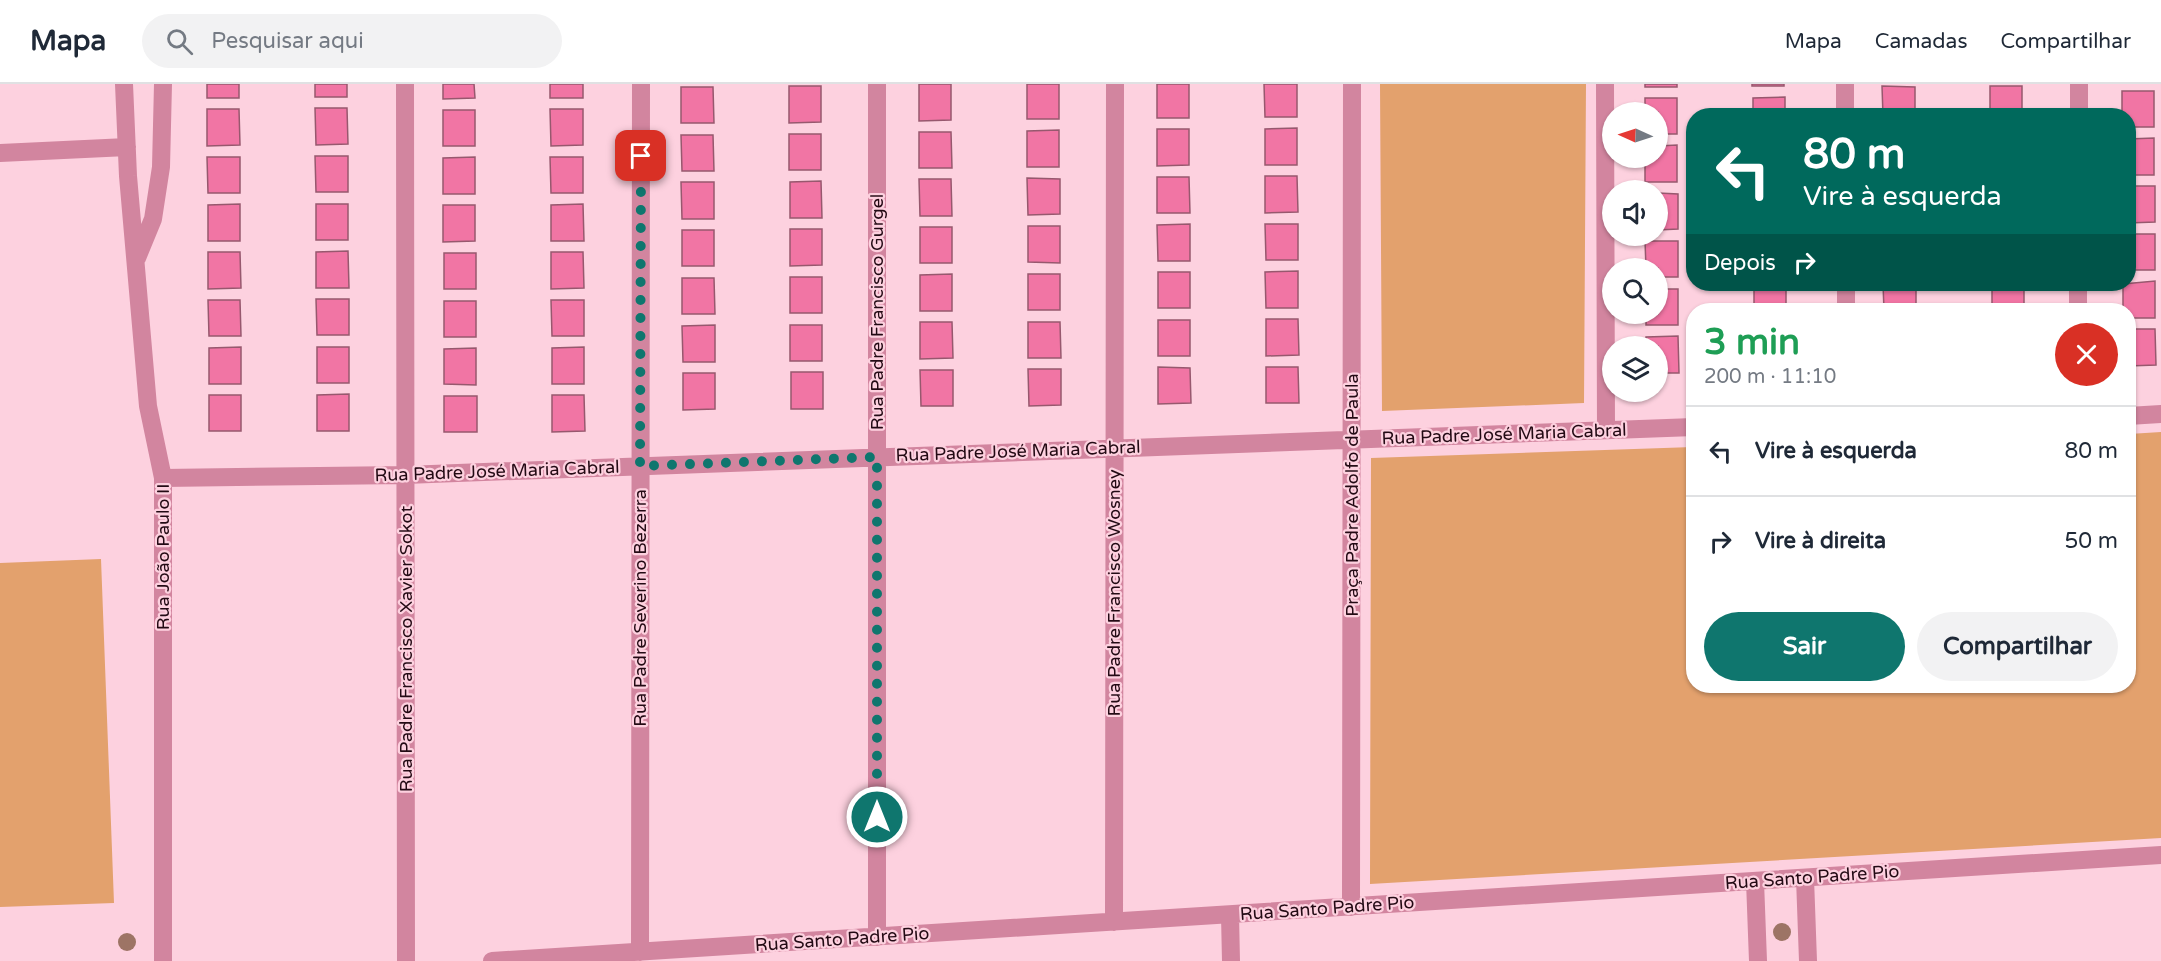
<!DOCTYPE html>
<html lang="pt">
<meta charset="utf-8">
<style>
body{margin:0;font-family:"Varela Round",sans-serif;background:#f2f2f3;color:#1f2937;height:100vh;display:flex;flex-direction:column;font-size:22px;white-space:nowrap}
*{box-sizing:border-box;margin:0}
p{font-size:20px;color:#747a83}
.icon{flex:none;width:33px;height:33px;fill:none;stroke:currentColor;stroke-width:2;stroke-linecap:round;stroke-linejoin:round}
.map{position:relative;flex:1;overflow:hidden}
.side{position:absolute;left:1686px;top:219px;width:450px;height:390px;display:flex;flex-direction:column;background:#fff;border-radius:24px;box-shadow:0 2px 4px #0004}
.side>*{flex:none}
.guide{position:absolute;left:1686px;top:24px;width:450px;height:183px;border-radius:24px;box-shadow:0 2px 4px #0004;background:#00695c;color:#fff;overflow:hidden}
.needle{width:39px;rotate:273deg}
.fabs{position:absolute;left:1602px;top:18px;display:grid;gap:12px}
.fabs a{display:grid;place-items:center;width:66px;height:66px;border-radius:50%;background:#fff;box-shadow:0 2px 4px #0004;font-size:30px}
.pin{position:absolute;display:grid;place-items:center;width:51px;height:51px;color:#fff;margin:-26px;border-radius:12px;box-shadow:0 3px 9px #0006}
.me{position:absolute;width:66px;margin:-33px;rotate:0deg;stroke-linejoin:round;filter:drop-shadow(0 0 4px #0008)}
.turn{display:flex;align-items:center;gap:21px;height:126px;padding:0 18px;font-size:27px}
.turn .icon{width:78px;height:78px;stroke-width:2.5}
.turn b{display:block;font-size:42px;line-height:51px}
.then{display:flex;align-items:center;height:57px;padding:0 18px;background:#0003;gap:12px;font-size:22px}
.round{display:grid;place-items:center;flex:none;width:63px;height:63px;border-radius:32px;background:#f2f2f3}
.headline{display:flex;align-items:center;justify-content:space-between;height:102px;padding:0 18px}
h1{font-size:36px;font-weight:800;line-height:45px;color:#1e9e55}
.button{display:flex;gap:12px;margin-top:auto;padding:12px 18px}
.button a{flex:1;height:69px;border-radius:36px;background:#0f766e;color:#fff;font-size:24px;font-weight:800;line-height:69px;text-align:center}
.button a+a{background:#f2f2f3;color:#1f2937}
ul{padding:0;list-style:none}
li{display:flex;align-items:center;gap:18px;height:90px;padding:0 18px;border-top:2px solid #e0e1e3}
li div{flex:1}
li b{display:block;font-size:22px}
li em{font-style:normal}
header{display:flex;align-items:center;gap:36px;box-sizing:border-box;height:84px;padding:0 30px;background:#fff;border-bottom:2px solid #e0e1e3}
header strong{font-size:28px}
nav{display:flex;gap:33px;margin-inline-start:auto;font-size:21px}
.search{width:420px;height:54px;background:#f2f2f3;display:flex;align-items:center;gap:15px;box-sizing:border-box;padding:0 21px;border-radius:33px;color:#747a83;font-size:22px}
.map>svg:first-child{display:block}
</style>
<header>
<strong>Mapa</strong>
<div class="search"><svg class="icon" aria-label="search" viewBox="0 0 24 24"><circle cx="10" cy="10" r="6"/><path d="M15 15l6 6"/></svg>Pesquisar aqui</div>
<nav><a>Mapa</a><a>Camadas</a><a>Compartilhar</a></nav>
</header>
<div class="map">
<svg width="2161" height="877" viewBox="0 0 2161 877">
<rect width="100%" height="100%" fill="#fdd1df"/>
<path fill="#e3a16d" d="M1380,0H1586L1584,319L1382,327Z
M2161,348V754L1370,800L1371,374L1693,363L1694,602H2128L2129,350Z
M101,475L114,819L0,823V479Z"/>
<path fill="#f175a4" stroke="#97586e" stroke-width="1.5" d="M207,0H239V14H207Z
M315,0H347V13H315Z
M443,0H474L475,14L443,15Z
M550,0H583V14H550Z
M919,0H951V36L919,37Z
M1027,0H1059V35H1027Z
M1157,0H1189V34H1157Z
M1264,0H1297V33H1265Z
M1645,0H1677V3H1645Z
M1752,0H1784V2H1752Z
M789,2H821V38L789,39Z
M1882,2L1915,3V32H1883Z
M1990,2H2022V32H1990Z
M681,3H713L714,39H681Z
M2122,7H2154V43H2128V32H2122Z
M1785,13V32H1753V14Z
M1645,14H1677V50H1658V28H1645Z
M315,24H347L348,60L316,61Z
M207,25H239L240,61L207,62Z
M550,25H583V61L551,62Z
M443,26H475V62H443Z
M1297,44V81H1265V45Z
M1157,45H1189V81L1157,82Z
M1059,46V83H1027V47Z
M919,48H951L952,84H919Z
M789,50H821V86H789Z
M681,51H713L714,87H682Z
M2154,54V91H2128V55Z
M1677,61V98H1645V74H1658V62Z
M315,72H348V108H316Z
M207,73H240V109H208Z
M475,73V110H443V74Z
M550,73H583V109H551Z
M1265,92H1297L1298,128L1265,129Z
M1157,93H1189L1190,129H1157Z
M1027,94L1060,95V130L1028,131Z
M919,95H951L952,132H920Z
M821,97L822,134H790V98Z
M681,98H714V135H682Z
M2128,102H2155V138L2128,139Z
M1658,109L1678,110V145L1658,146Z
M240,120V157H208V121Z
M316,120H348V156H316Z
M583,120L584,157H551V121Z
M443,121H475V157L443,158Z
M1190,140V177H1158L1157,141Z
M1265,140H1298V176H1266Z
M1028,142H1060V179L1028,178Z
M920,143H952V179H920Z
M790,145H822V181L790,182Z
M682,146H714V182H682Z
M2128,150H2155V186H2128Z
M1645,157H1678V193H1658V184H1646Z
M348,167L349,204H316V168Z
M208,168H240L241,204L208,205Z
M551,168H583L584,204L551,205Z
M444,169H476V205H444Z
M1298,187V224H1266L1265,188Z
M1158,188H1190V224H1158Z
M952,190V227H920V191Z
M1028,190H1060V226H1028Z
M790,193H822V229H790Z
M682,194H714L715,230H682Z
M2155,197V234H2128V226H2123V200Z
M1883,200H1916V226H1884Z
M1992,200H2024V226H1992Z
M1754,204H1786V226H1754Z
M1658,205H1678V241H1646V230H1658Z
M316,215H349V251H317Z
M208,216H240L241,252H209Z
M551,216H584V252H552Z
M444,217H476V253H444Z
M1266,235H1298L1299,271L1266,272Z
M1158,236H1190V272H1158Z
M920,238H952L953,274L920,275Z
M1028,238H1060L1061,274H1028Z
M715,241V278H683L682,242Z
M790,241H822V277H790Z
M2128,245H2155L2156,281L2128,282Z
M1678,252L1679,289H1658V262H1646V253Z
M241,263V300H209V264Z
M317,263H349V299H317Z
M584,263V300H552V264Z
M476,264V301L444,300V265Z
M1158,283L1190,284L1191,319L1158,320Z
M1266,283H1298L1299,319H1266Z
M1028,285H1061V321L1029,322Z
M920,286H953V322H921Z
M791,288H823V325H791Z
M683,289H715V325L683,326Z
M349,310V347H317V311Z
M209,311H241V347H209Z
M552,311H584L585,347L552,348Z
M444,312H477V348H444Z"/>
<g fill="none" stroke-linecap="round" stroke-linejoin="round">
<path stroke="#d2859f" stroke-width="18" d="M124,0L128,92L148,322L163,394V877
M405,0L406,877
M1605,0L1606,346
M1845,0V32
M2079,32V0
M0,69L127,63
M137,174L153,135L161,83L163,0
M1846,200V226
M2078,226V200
M2128,332L2161,330
M163,394L405,391L1694,343
M1805,794L1808,877
M1755,797L1758,877
M1351,823L1352,0
M1230,831L1231,877
M1114,838L1115,0
M877,853V0
M640,868L641,0
M492,877L2161,771"/>
</g>
<g fill="#9d7465">
<circle cx="1782" cy="848" r="9"/>
<circle cx="127" cy="858" r="9"/>
</g>
<g fill="none" stroke-linecap="round" stroke-linejoin="round">
<path stroke="#0f766e" stroke-width="10" stroke-dasharray="0 18" d="M641,72L640,382L877,373V733"/>
</g>
<g text-anchor="middle" dominant-baseline="central" stroke-width="4.5" stroke-linejoin="round" paint-order="stroke">
<g font-size="18" fill="#230a14" stroke="#fdd1df">
<text transform="translate(877 228) rotate(-90)">Rua Padre Francisco Gurgel</text>
<text transform="translate(1504 350) rotate(-2)">Rua Padre José Maria Cabral</text>
<text transform="translate(1018 367) rotate(-2)">Rua Padre José Maria Cabral</text>
<text transform="translate(497 387) rotate(-2)">Rua Padre José Maria Cabral</text>
<text transform="translate(1352 411) rotate(-90)">Praça Padre Adolfo de Paula</text>
<text transform="translate(163 473) rotate(-90)">Rua João Paulo II</text>
<text transform="translate(1114 509) rotate(-90)">Rua Padre Francisco Wosney</text>
<text transform="translate(640 524) rotate(-90)">Rua Padre Severino Bezerra</text>
<text transform="translate(406 565) rotate(-90)">Rua Padre Francisco Xavier Sokot</text>
<text transform="translate(1812 793) rotate(-4)">Rua Santo Padre Pio</text>
<text transform="translate(1327 824) rotate(-4)">Rua Santo Padre Pio</text>
<text transform="translate(842 855) rotate(-4)">Rua Santo Padre Pio</text>
</g>
</g>
</svg>
<div class="fabs">
<a><svg class="needle" viewBox="-14 -14 28 28"><path d="M0-13l5 13h-10z" fill="#e53935"/><path d="M0 13l5-13h-10z" fill="#747a83"/></svg></a>
<a><svg class="icon" aria-label="sound" viewBox="0 0 24 24"><path d="M4 9h4l5-4v14l-5-4H4zM17 9q2 3 0 6"/></svg></a>
<a><svg class="icon" aria-label="search" viewBox="0 0 24 24"><circle cx="10" cy="10" r="6"/><path d="M15 15l6 6"/></svg></a>
<a><svg class="icon" aria-label="layers" viewBox="0 0 24 24"><path d="M12 4l9 5-9 5-9-5zM3 14l9 5 9-5"/></svg></a>
</div>
<div class="pin" style="left:641px;top:72px;background:#d93025"><svg class="icon" aria-label="arrive" viewBox="0 0 24 24"><path d="M6 21V4h12l-3 4 3 4H6"/></svg></div>
<svg class="me" style="left:877px;top:733px" viewBox="-20 -20 40 40"><circle r="17" fill="#0f766e" stroke="#fff" stroke-width="3"/><path d="M0-11L8 9 0 5-8 9z" fill="#fff"/></svg>
<div class="guide">
<div class="turn"><svg class="icon" aria-label="left" viewBox="0 0 24 24"><path d="M17 20v-9H6M10 6l-5 5 5 5"/></svg><div><b>80 m</b>Vire à esquerda</div></div>
<div class="then">Depois<svg class="icon" aria-label="right" viewBox="0 0 24 24"><path d="M7 20v-9h11M14 6l5 5-5 5"/></svg></div>
</div>
<section class="side">
<div class="headline"><div><h1>3 min</h1><p>200 m · 11:10</p></div><a class="round" style="background:#d93025;color:#fff"><svg class="icon" aria-label="close" viewBox="0 0 24 24"><path d="M6 6l12 12M18 6L6 18"/></svg></a></div>
<ul>
<li><svg class="icon" aria-label="left" viewBox="0 0 24 24"><path d="M17 20v-9H6M10 6l-5 5 5 5"/></svg><div><b>Vire à esquerda</b></div><em>80 m</em></li>
<li><svg class="icon" aria-label="right" viewBox="0 0 24 24"><path d="M7 20v-9h11M14 6l5 5-5 5"/></svg><div><b>Vire à direita</b></div><em>50 m</em></li>
</ul>
<div class="button"><a>Sair</a><a>Compartilhar</a></div>
</section>
</div>
